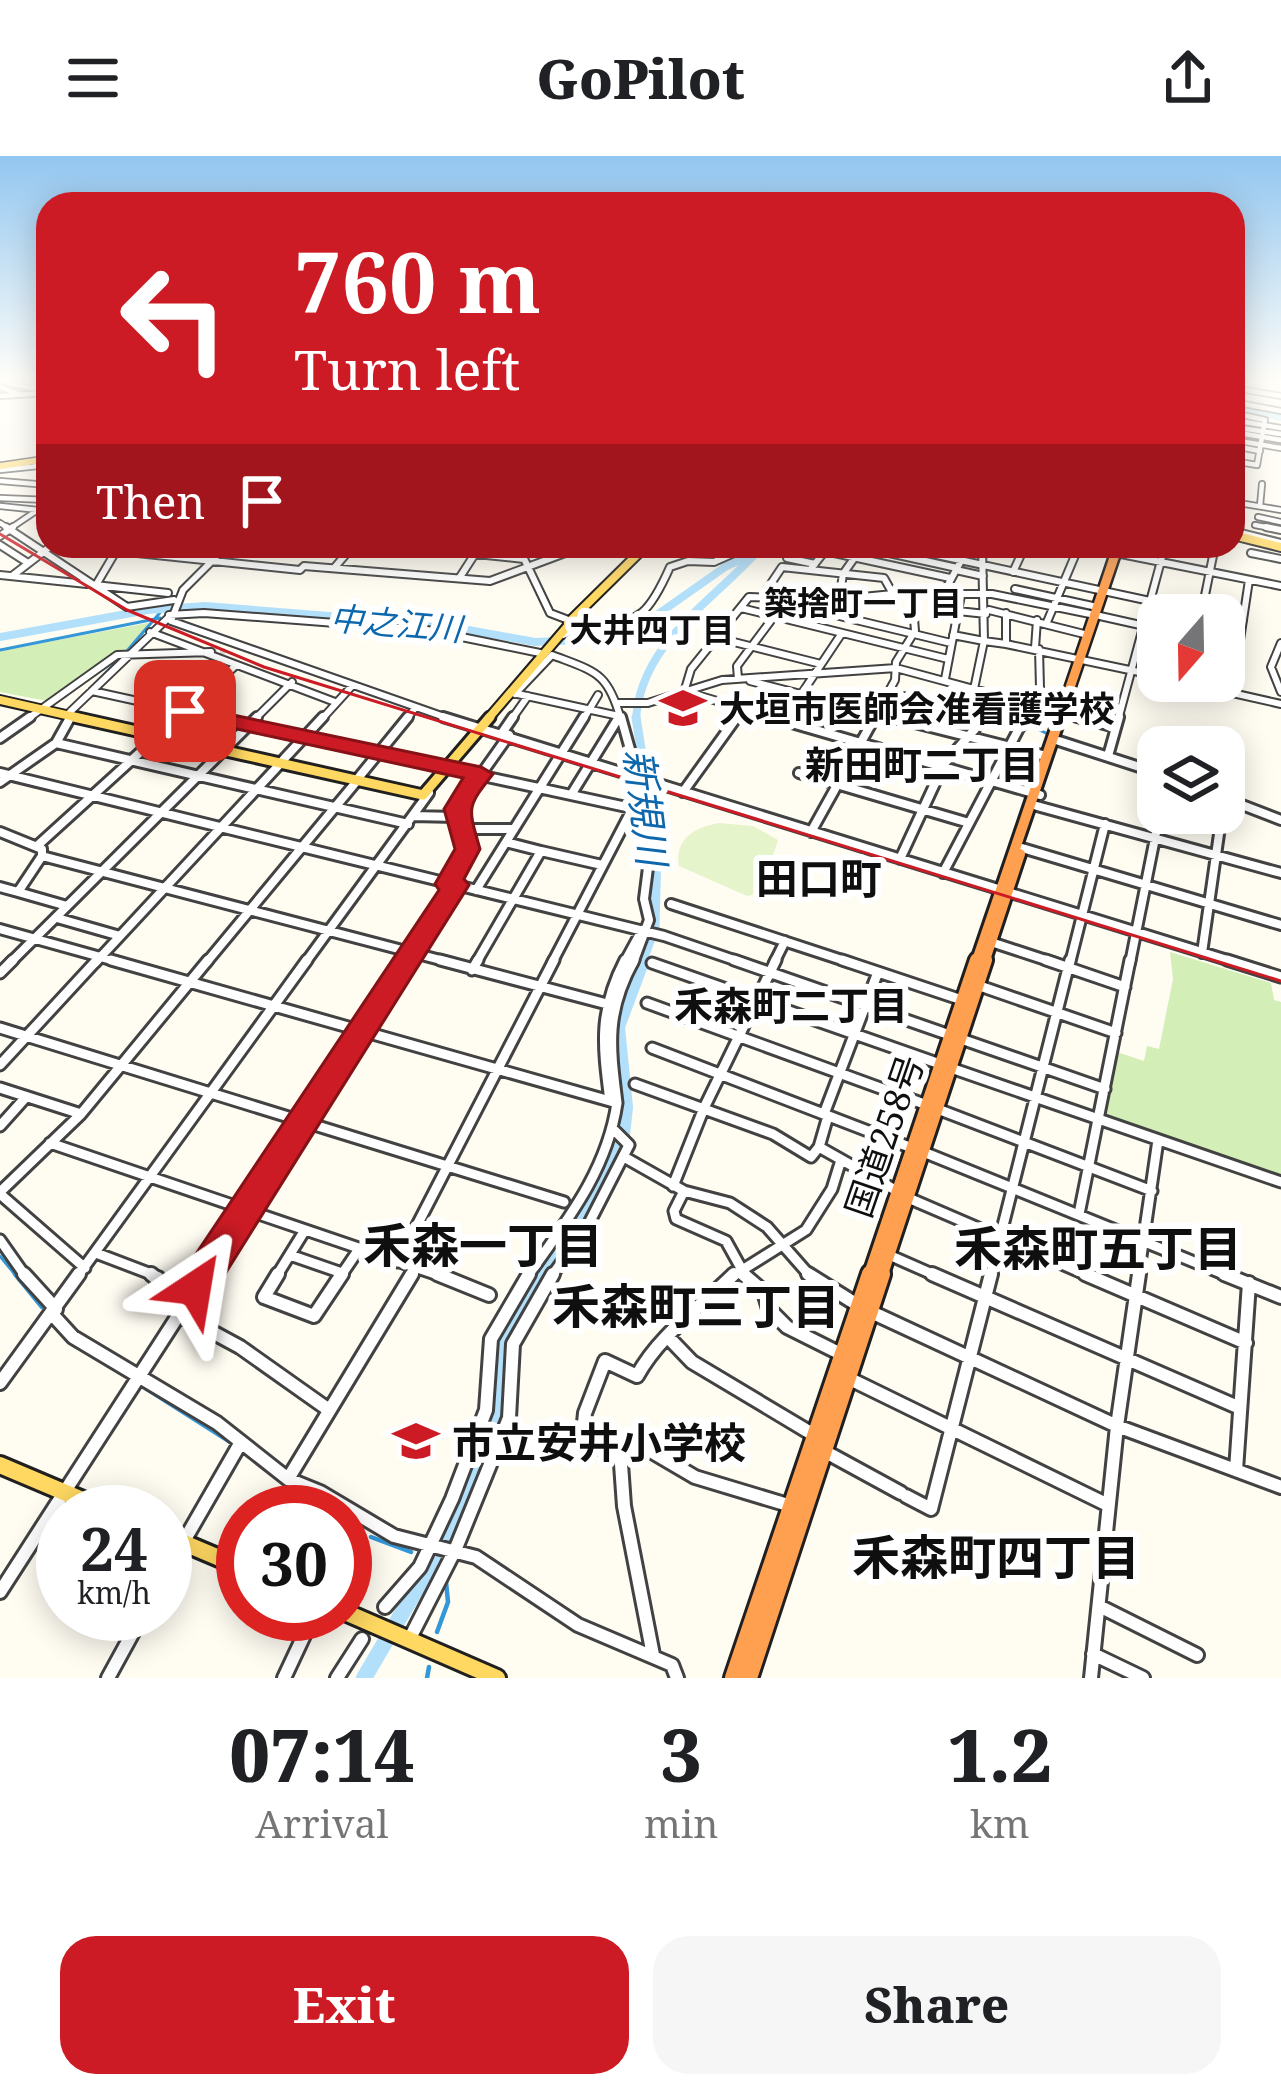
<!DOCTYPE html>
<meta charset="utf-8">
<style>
body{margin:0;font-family:"Noto Serif","Noto Sans JP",serif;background:#f6f6f6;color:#202124;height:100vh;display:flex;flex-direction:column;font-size:45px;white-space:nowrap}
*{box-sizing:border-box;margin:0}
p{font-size:39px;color:#757577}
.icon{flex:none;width:66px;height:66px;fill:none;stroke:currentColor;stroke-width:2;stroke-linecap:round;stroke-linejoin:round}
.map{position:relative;height:1522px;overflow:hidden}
.sheet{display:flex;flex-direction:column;background:#fff;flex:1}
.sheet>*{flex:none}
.guide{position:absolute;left:36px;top:36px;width:1209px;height:366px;border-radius:36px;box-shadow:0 6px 30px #0003;background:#cc1b24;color:#fff;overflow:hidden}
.needle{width:78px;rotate:200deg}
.fabs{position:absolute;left:1137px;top:438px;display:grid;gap:24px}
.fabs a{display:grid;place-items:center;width:108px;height:108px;border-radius:24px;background:#fff;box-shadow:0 6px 30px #0003;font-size:60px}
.speed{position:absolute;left:36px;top:1329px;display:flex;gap:24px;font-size:60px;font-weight:700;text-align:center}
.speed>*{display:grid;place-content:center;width:156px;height:156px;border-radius:50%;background:#fff;box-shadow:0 6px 30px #0003;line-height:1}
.speed small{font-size:30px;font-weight:400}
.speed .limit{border:18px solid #d22;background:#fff;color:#111}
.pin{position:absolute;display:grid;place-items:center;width:102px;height:102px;color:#fff;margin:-51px;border-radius:24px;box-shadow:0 6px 18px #0006}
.me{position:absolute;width:132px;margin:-66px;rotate:33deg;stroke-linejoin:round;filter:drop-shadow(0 0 9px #0008)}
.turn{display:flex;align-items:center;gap:42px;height:252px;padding:0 60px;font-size:54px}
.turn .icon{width:156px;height:156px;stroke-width:2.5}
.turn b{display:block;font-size:84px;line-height:102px}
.then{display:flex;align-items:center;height:114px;padding:0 60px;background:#0003;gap:24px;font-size:45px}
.eta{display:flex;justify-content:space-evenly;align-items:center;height:204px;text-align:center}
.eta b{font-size:72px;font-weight:800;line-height:84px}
.action{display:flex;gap:24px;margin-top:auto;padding:24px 60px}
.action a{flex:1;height:138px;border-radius:36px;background:#cc1b24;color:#fff;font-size:48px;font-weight:800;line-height:138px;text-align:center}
.action a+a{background:#f6f6f6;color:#202124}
header{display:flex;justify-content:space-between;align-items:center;height:156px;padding:0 60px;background:#fff;font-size:54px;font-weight:800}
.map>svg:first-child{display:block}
</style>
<header><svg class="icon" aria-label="menu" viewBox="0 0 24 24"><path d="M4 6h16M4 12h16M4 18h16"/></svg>GoPilot<svg class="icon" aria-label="share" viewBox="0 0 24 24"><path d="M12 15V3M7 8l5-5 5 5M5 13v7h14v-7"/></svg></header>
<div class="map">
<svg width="1281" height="1522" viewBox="0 0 1281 1522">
<rect width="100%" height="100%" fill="#fffcf2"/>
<path fill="#d4eeb7" d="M147,467L151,468L123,497L47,545L0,536V495Z
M1170,796L1271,827L1274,844L1281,846V1022L1104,964L1117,896L1144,905L1147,890L1159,893L1173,823Z"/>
<path fill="#e5f4ca" d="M719,667L753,670L778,684L761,737L747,740L679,710C674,683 695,671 719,667Z"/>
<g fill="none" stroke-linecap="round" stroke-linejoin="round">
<path stroke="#3397d8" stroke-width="3" d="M986,484L987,458
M0,494L160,462
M126,496L164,452
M88,535L119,503
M1006,544L1015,563L1048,578
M0,1100L17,1121"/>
<path stroke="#3397d8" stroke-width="4.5" d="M15,1118L42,1151
M60,1175L74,1189
M139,1228L232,1287
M273,1318L331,1355
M371,1381L411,1396
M437,1476L448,1446L446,1426
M427,1522L429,1511"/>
<path stroke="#b2e0fb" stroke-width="6" d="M1233,250L1281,262"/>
<path stroke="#b2e0fb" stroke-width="8" d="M0,481L148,454L205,450L441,469L535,486L581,484L644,468L725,411L770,390
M636,564C640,489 709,448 755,398"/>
<path stroke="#b2e0fb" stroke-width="9" d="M636,561L657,694L655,772L642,807"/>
<path stroke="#b2e0fb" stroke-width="12" d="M538,1121L602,1028L624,979L627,951L619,871L644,804"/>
<path stroke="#b2e0fb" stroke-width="16" d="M364,1522L421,1425L471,1324L500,1244L504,1184L541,1118"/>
<path stroke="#dbd8d0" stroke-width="6" stroke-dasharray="6 3" stroke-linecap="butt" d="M211,496L225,495"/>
<g stroke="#424242" stroke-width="8">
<path id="minor-far4" d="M2,225L35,233
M26,225L42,232
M0,231L16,237
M1233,232L1281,240
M0,240L48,237
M1233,246L1281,255
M1233,257L1265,264L1257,309L1233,305
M1233,264L1281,272
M1233,271L1281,278
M1233,276L1281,284
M1233,284L1281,292
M1234,290L1260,295
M0,314L48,309
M0,325L48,329
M0,342L48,344
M1233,346L1281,354
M0,350L48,355
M1260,350L1262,328
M1258,361L1281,366
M0,367L11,374
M1255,369L1281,374
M8,374L48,347"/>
</g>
<g stroke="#424242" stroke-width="10">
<path id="minor-far3" d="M6,371L127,451L174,444
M1266,371L1281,374
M1233,375L1281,387
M0,380L13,371
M0,389L28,407
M70,390L300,414L304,410L490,425L584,390
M227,390L183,434L171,465L453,564
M399,390L524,403
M518,390L550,457L571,465
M895,390L1215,459
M1083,390L1116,397
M862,391L957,412
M805,395L822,399
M825,395L950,422
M1251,397L1281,403
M1121,398L1281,430
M787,402L815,408
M335,411L353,390
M810,414L825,395L811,391
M956,414L983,420
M1013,416L1025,390
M0,419L87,428
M12,420L51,390
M460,421L480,390
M95,429L168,437
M96,429L119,390
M1015,433L1097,451
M943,438L969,390
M762,441L782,411L884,422L893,438
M839,444L843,418L855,401
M741,452L948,503
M989,454L1088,479
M958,455L986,458
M827,457L951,487
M1006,457V488L1158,520
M169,459L204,457L427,474L540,497
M1201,459L1215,390
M1100,460L1158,473
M1224,461L1243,465
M1047,466L1079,390
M150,476L335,546
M563,479C628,449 635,490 670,411L688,405L714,406L750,390
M953,479L984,485L982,390
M718,482L821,508
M1281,487L1271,511L1281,536
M1224,488L1240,491
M1035,492L1037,464
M738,523L737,510L787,443
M945,523L961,439
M750,525L903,564
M1179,525L1281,548
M685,533L691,513L749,441L832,444L893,438H992L1095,459
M92,535L224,564
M683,535L782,564
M888,536L911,542
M513,537L619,560L617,564
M1232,537L1249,424
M515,538L552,499C596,516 608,516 621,564
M938,542L1002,564
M619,547H648L722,524L896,512L1088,564
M70,556L168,462
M26,564L117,499L211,496
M176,564L234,511
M254,564L292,526
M321,564L351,531
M406,564L415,552
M511,564L528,540
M583,564L598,539
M735,564L743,552
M784,564L842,477
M873,564L895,524L896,506L915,475L912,438
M977,564L974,533L984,485L1006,488
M1023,564L1040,532L1039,493
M1118,564L1165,390"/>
</g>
<g stroke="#424242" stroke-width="14">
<path id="minor-far2" d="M210,561L631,652
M443,561L1237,807
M621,561L645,647L650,696L644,743L649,764L633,807
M771,561L1040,639
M891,561L1046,600
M993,561L1021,570
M1077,561L1115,571
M502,577L513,561
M0,582L30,561
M1059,585L1158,617
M56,587L408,668
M1108,600L1119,561
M283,604L323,561
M0,617L664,780L743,807
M799,617L969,667
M359,621L408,561
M0,626L56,587L70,562
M683,636L737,561
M571,639L619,561
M1224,642L1281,664
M1037,650L1281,717
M413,660L456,661
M464,673H514
M0,676L42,693V700L452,807
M811,676L875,561
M37,690L179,561
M1022,692L1281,769
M541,695L602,709
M42,700L18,736L67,750
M900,703L944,608L975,573L977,561
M943,717L1025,561
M448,727L466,693L458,651L509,579
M0,731L18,736
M476,734L584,561
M671,748L851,807
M57,762L120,780
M0,773L122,807
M991,786L1055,807
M1202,797L1222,657
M10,807L257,561
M95,807L279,609
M206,807L356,626
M305,807L429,637
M405,807L455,729
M476,807L541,695L506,686
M552,807L640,638
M624,807L642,774
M774,807L785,785
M1070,807L1105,668
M1130,807L1160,657"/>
</g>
<g stroke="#424242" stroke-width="15">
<path id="minor-far1" d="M111,804L610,945
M440,804L607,848
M734,804L1105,933
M842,804L962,844
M1046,804L1125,831
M1227,804L1281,821
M652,807L940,908
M472,814L478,804
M0,817L13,804
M977,829L1116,877
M647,847L927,949
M0,872L564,1046
M652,892L912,992
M0,909L97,804
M951,912L1281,1026
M635,928L773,978L811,1001L819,991
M0,932L81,958
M617,947C610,890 605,857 634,804
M935,952L1152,1035
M824,958L878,816
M828,960L819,991L897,1035
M0,970L26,941
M50,987L444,1121
M921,995L1231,1121
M624,1001L684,1035L730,1047L767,1071L811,1121
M673,1030L704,952L776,804
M684,1035L674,1055L676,1063L726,1085L746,1121
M0,1036L81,958L208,804
M0,1038L85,1112
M906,1041L1092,1121
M1079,1058L1130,804
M0,1084L26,1121
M96,1097L159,1121
M290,1099L342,1117
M889,1099L939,1121
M398,1106L554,804
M77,1121L307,804
M203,1121L406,804
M276,1121L305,1074
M340,1121L359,1093
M410,1121L416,1111
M527,1121C566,1066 607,1015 617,947L610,945C603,890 598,856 625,804
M551,1121L587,1071L629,989L613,973
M731,1121L806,1074L832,1033L841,1004
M990,1121L1070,804
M1138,1121L1158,984"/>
</g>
<g stroke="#424242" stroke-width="18">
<path id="minor" d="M24,1118L56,1153
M151,1118L185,1146
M278,1118L264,1141L314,1160L342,1118
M437,1118L489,1139
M734,1118C700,1152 660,1178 637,1220L605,1205L585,1257L582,1287L604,1293L649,1294L695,1321L788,1349
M743,1118L764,1136L769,1153L787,1171L841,1198
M808,1118L856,1148
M932,1118L1240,1252
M1085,1118L1246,1187
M1224,1118L1281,1141
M869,1155L1117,1270L1281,1331
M52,1158L73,1181L217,1267L288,1323L320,1336L394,1380L476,1401L578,1469L672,1509L677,1522
M179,1158L240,1191L329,1254
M667,1180L692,1206L814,1279
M846,1221L1108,1349
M0,1227L79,1118
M620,1294L624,1350L653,1499
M824,1295L901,1337
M1236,1314L1249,1127
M288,1323L412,1118
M906,1340L931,1353L991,1118
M165,1418L241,1286
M0,1436L205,1118
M1099,1450L1197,1499
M385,1451L420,1411L452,1343L486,1254L491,1183L529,1118
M409,1484L456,1392L509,1262L513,1188L553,1118
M1093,1498L1143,1522
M108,1522L143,1458
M284,1522L314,1458
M337,1522L362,1483
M1091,1522L1117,1270L1139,1118"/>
</g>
<g stroke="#202020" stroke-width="9">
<path id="major-far3" d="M0,310L48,303"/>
</g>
<g stroke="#202020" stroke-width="12">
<path id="major-far2" d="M1233,379L1281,391
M568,467L646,390
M0,544L88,564
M487,564L572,465"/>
</g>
<g stroke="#202020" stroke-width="15">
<path id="major-far1" d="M74,561L423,639L490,561"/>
</g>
<g stroke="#202020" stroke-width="22">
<path id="major" d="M0,1309L111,1356
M165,1379L243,1412
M345,1456L497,1522"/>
</g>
<g stroke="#202020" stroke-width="14">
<path id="highway-far3" d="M1059,564L1118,390"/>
</g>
<g stroke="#202020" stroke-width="16">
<path id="highway-far2" d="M976,807L1060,561
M984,807L1020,698"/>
</g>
<g stroke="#202020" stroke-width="20">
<path id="highway-far1" d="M870,1121L977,804
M880,1121L985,804"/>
</g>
<g stroke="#202020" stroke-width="24">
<path id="highway" d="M734,1522L871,1118
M748,1522L881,1118"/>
</g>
<use href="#minor-far4" stroke="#fff" stroke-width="4.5"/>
<use href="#minor-far3" stroke="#fff" stroke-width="6"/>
<use href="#minor-far2" stroke="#fff" stroke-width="8"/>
<use href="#minor-far1" stroke="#fff" stroke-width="9"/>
<use href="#minor" stroke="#fff" stroke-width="12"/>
<use href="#major-far3" stroke="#ffd862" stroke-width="6"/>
<use href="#major-far2" stroke="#ffd862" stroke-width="8"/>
<use href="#major-far1" stroke="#ffd862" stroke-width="9"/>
<use href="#major" stroke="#ffd862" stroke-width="16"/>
<use href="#highway-far3" stroke="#ff9f50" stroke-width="9"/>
<use href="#highway-far2" stroke="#ff9f50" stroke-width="10"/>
<use href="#highway-far1" stroke="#ff9f50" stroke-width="14"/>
<use href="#highway" stroke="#ff9f50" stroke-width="18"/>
<path stroke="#cc1b24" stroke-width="3" d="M0,378L127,454L264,511L1281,825"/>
</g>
<linearGradient id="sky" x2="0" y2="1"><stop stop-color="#92c6f0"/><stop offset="0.51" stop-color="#fffef9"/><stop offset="1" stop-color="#fffef9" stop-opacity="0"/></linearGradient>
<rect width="1281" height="438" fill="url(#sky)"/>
<path fill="#cc1b24" stroke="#851217" stroke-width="3" d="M185,549L481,611L493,618C466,652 468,651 480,693L464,723L469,729L208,1145L195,1150L182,1145L177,1132L182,1119L439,734L435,728L455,693L444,653L463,622L177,560L174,555Z"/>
<defs>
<g id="school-bare" transform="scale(3.6)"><path d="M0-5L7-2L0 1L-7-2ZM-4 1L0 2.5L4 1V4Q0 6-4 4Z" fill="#cc1b24" stroke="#fff" stroke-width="2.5" paint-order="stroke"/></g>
</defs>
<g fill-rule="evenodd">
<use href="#school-bare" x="683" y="552"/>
<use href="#school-bare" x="416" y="1285"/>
</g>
<g text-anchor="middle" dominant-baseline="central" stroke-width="12" stroke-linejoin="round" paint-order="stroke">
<g font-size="33" font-weight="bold" fill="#0f0f0f" stroke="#fff">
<text x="863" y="446">築捨町一丁目</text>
<text x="652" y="473">大井四丁目</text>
</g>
<g font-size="33" font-style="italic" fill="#0d67ad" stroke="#fff">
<text transform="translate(396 467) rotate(5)">中之江川</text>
</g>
<g font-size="36" font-weight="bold" fill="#0f0f0f" stroke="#fff" text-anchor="start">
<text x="719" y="552">大垣市医師会准看護学校</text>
</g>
<g font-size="36" fill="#0f0f0f" stroke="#fff">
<text transform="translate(884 980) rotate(-71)">国道258号</text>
</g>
<g font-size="39" font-weight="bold" fill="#0f0f0f" stroke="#fff">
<text x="922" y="607">新田町二丁目</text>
<text x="791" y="848">禾森町二丁目</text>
</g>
<g font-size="39" font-style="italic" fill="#0d67ad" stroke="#fff">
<text transform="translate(647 651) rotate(83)">新規川</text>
</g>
<g font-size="42" font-weight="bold" fill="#0f0f0f" stroke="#fff">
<text x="819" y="721">田口町</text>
</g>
<g font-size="42" font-weight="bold" fill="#0f0f0f" stroke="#fff" text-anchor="start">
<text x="452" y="1285">市立安井小学校</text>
</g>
<g font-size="48" font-weight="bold" fill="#0f0f0f" stroke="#fff">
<text x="483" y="1088">禾森一丁目</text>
<text x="1098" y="1091">禾森町五丁目</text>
<text x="696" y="1149">禾森町三丁目</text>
<text x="996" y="1400">禾森町四丁目</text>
</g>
</g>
</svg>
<div class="fabs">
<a><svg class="needle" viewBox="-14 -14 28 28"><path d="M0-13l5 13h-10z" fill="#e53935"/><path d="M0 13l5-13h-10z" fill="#757577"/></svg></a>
<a><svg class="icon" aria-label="layers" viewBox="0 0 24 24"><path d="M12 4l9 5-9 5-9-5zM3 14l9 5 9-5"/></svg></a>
</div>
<div class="speed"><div>24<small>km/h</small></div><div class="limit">30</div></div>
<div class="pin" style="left:185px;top:555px;background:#d93025"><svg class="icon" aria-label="arrive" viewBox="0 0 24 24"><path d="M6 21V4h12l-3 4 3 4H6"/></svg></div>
<svg class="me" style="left:195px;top:1132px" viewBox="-20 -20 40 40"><path d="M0-17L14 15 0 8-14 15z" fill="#cc1b24" stroke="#fff" stroke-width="4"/></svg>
<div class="guide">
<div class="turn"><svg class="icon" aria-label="left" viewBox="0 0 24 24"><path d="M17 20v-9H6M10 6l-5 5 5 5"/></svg><div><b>760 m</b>Turn left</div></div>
<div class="then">Then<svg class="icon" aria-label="arrive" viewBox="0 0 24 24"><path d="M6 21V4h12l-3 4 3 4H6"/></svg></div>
</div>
</div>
<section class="sheet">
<div class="eta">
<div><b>07:14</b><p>Arrival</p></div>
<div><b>3</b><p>min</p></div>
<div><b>1.2</b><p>km</p></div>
</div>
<div class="action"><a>Exit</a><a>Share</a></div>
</section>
